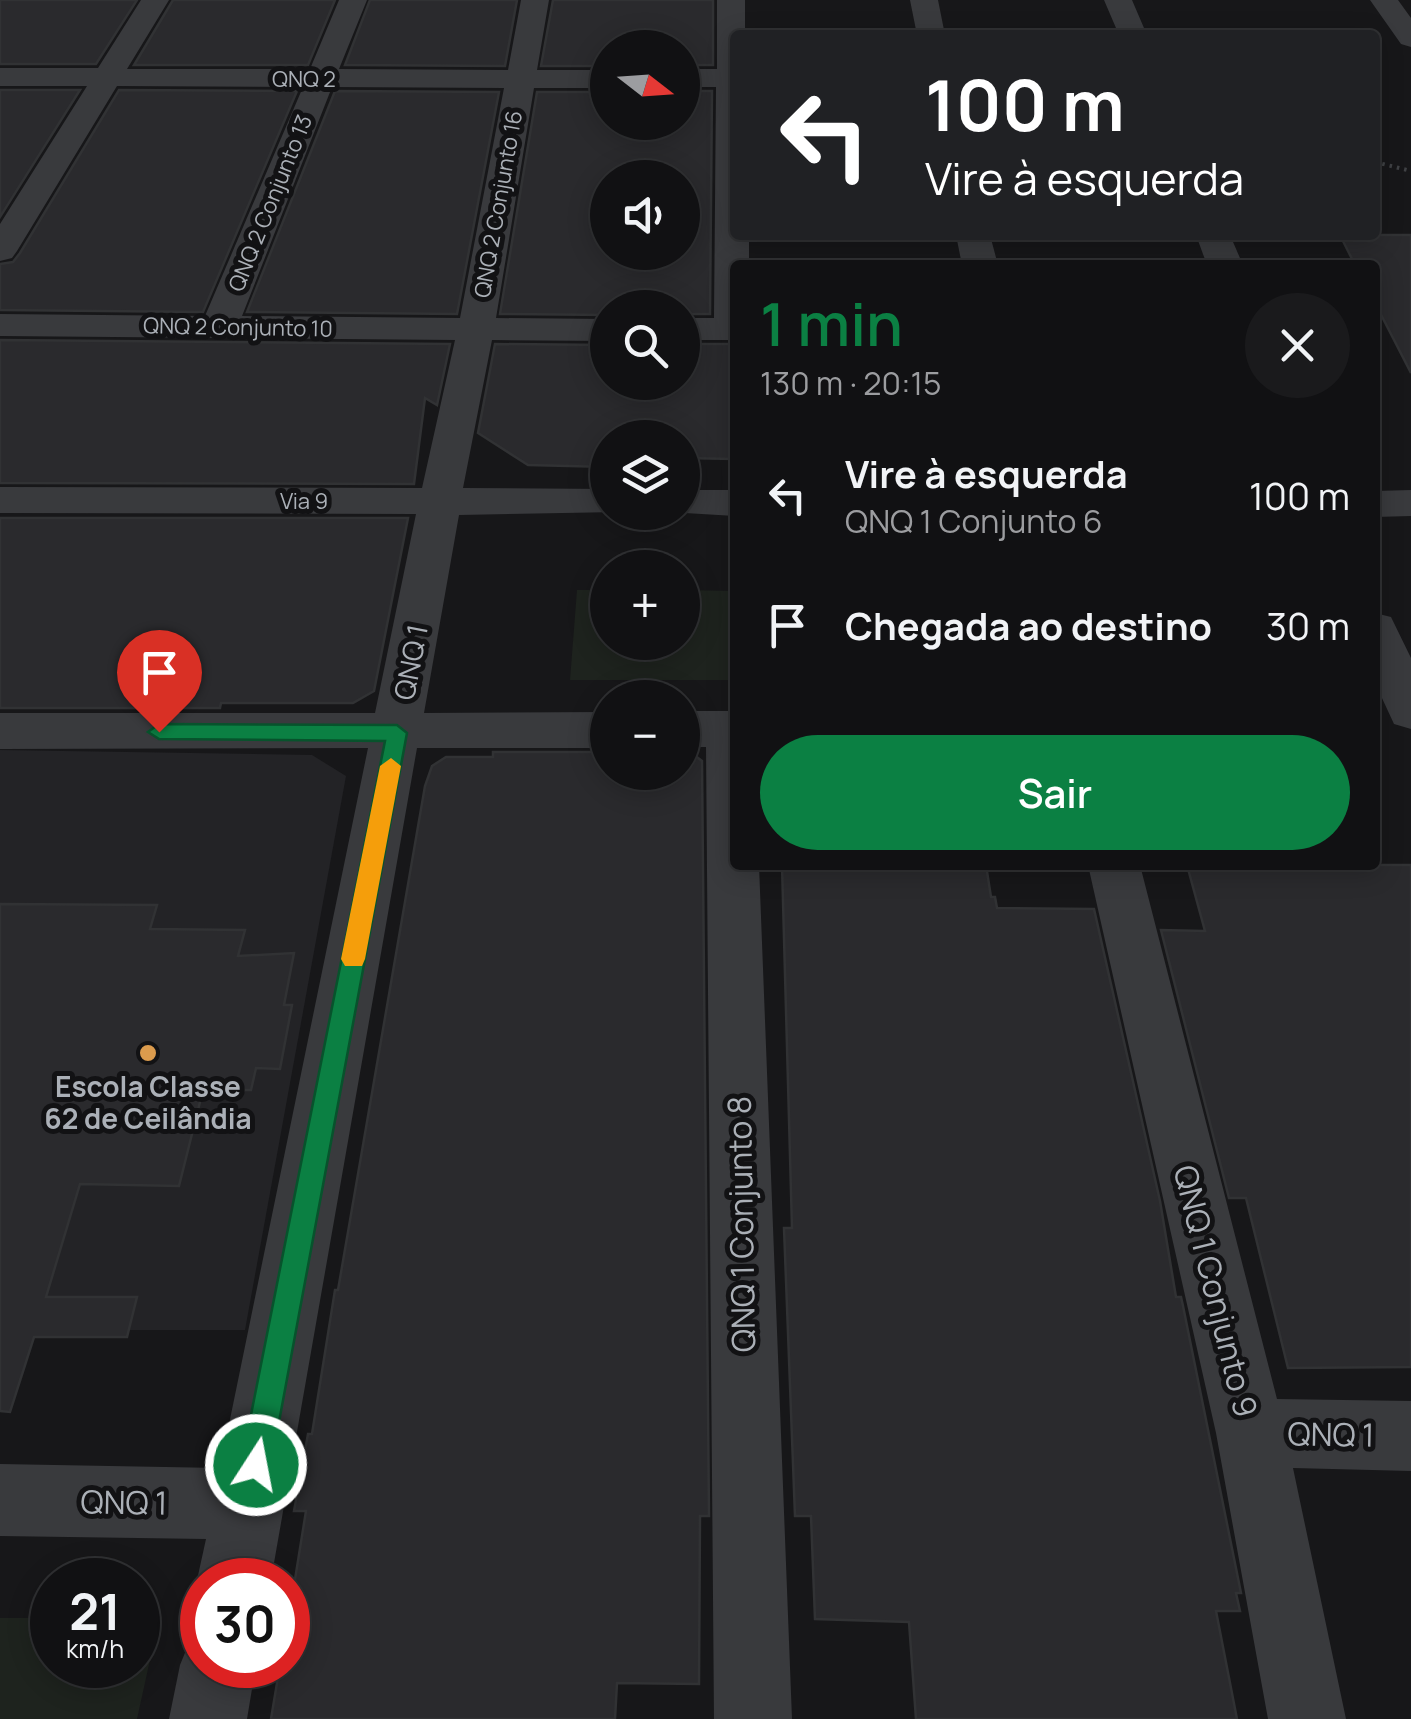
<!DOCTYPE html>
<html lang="pt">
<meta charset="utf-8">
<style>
body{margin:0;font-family:Manrope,sans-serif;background:#1a1a1c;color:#f1f3f6;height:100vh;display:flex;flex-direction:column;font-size:38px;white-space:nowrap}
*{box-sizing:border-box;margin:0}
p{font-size:32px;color:#9c9da0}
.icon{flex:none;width:55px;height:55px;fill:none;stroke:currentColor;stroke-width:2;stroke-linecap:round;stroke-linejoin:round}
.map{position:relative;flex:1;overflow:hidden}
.side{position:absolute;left:730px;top:260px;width:650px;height:610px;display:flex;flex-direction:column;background:#111113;border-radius:10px;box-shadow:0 5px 25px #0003,0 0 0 2px #303133}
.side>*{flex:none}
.banner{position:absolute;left:730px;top:30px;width:650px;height:210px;border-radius:10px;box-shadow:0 5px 25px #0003,0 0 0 2px #303133;background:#202124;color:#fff;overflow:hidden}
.needle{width:65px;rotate:107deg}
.tools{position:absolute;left:590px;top:30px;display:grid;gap:20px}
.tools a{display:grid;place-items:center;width:110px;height:110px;border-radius:50%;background:#111113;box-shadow:0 5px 25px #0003,0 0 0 2px #303133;font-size:50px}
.speed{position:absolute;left:30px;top:1558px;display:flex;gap:20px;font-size:50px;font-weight:700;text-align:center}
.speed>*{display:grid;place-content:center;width:130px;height:130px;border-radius:50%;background:#111113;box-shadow:0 5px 25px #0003,0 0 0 2px #303133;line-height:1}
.speed small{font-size:25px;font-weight:400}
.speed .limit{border:15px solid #d22;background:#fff;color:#111}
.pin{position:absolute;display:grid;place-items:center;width:85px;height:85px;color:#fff;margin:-102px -42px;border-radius:50% 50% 50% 0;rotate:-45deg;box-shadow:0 0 10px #0007}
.pin .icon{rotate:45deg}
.me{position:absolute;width:110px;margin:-55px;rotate:11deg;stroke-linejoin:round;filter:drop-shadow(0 0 8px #0008)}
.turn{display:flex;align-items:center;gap:35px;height:210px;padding:0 30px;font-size:45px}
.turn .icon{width:130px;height:130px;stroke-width:2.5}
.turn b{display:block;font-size:70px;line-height:85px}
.round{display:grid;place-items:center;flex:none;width:105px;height:105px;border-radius:52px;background:#1a1a1c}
.summary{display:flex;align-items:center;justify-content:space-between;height:170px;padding:0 30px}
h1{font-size:60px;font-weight:600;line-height:75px;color:#0b8043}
.cta{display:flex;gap:20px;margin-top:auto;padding:20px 30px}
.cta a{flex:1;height:115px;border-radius:60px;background:#0b8043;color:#fff;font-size:40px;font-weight:600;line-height:115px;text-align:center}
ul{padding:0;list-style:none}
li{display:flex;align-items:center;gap:30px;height:130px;padding:0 30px}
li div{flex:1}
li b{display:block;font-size:38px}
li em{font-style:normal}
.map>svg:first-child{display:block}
</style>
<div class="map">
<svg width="1411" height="1719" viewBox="0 0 1411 1719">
<rect width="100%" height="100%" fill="#171719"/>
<path fill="#232326" d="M0,750L312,755L346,776L245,1330H0Z"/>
<path fill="#1e231e" d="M577,590H607L608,642H682L683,590L735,591V680H570Z
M0,1618H52V1665H138V1619H159L137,1719H0Z"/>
<path fill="#2a2a2d" stroke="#313234" stroke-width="2.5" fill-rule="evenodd" d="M0,0H137L96,64H0Z
M173,0H335L308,65H134Z
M370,0H517L505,66L345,65Z
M553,0H713V65H682V48H608V66H541Z
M0,90H80L0,217Z
M119,90L297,91L203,312L0,310V264L13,262L20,253Z
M335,91L499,92L457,314L247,312Z
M682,91H712L710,314H682V308H608V315L500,314L537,92H608V122H682ZM608,178H682V252H608Z
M1340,235H1411V373L1375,303V265H1355Z
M0,340L450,344L437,405L425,398L414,484L0,483Z
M495,344L608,345V382H682V344H735V459L682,458V438H608V467L528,465L478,433Z
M0,518H408L374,691L353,703H221L220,708H0Z
M493,752H608V772H682V755H694L702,761L709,1516H700L699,1684L617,1683L615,1719H271L280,1665H288V1623L306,1511H294L308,1434H312L335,1290H338L425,786L432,766L446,757H493Z
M782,865H986L991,897H995L997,908L1094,909L1160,1201L1176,1297H1181L1183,1306L1241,1593H1236L1240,1611H1216L1237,1719H916L909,1622L815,1619L811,1516H795L784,1228H792Z
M1187,865H1411V1367L1288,1368L1246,1198H1229L1161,930L1205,931Z
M0,904L157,905L150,929L245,930L238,956L294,953L284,1005H292L280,1069L256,1068L251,1090H203L179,1186L80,1184L46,1297H137L127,1337H34L10,1412L0,1411Z"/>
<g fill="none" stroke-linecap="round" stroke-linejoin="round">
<path stroke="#3f4144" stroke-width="4" stroke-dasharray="2.5 5" stroke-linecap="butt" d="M1375,162L1411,171"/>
<path fill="#393a3d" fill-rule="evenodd" d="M141,0H169L127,69H310L339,0H367L339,69L508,70L521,0H549L537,70H608V88H534L496,318L608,319V341L492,340L463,488L608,489V512H618L459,515L424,713L608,712V748H417L271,1580H202V1593L197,1580L206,1539L0,1536V1464L220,1468L368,748L0,749V713H375L416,514L0,513V487L422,488L455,340L0,336V314L205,316L303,87L117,86L17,251L12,258L0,261V224L87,86H0V68H98ZM332,87L504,88L460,318L242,316Z
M717,0H745V35H735V235H749V265H735V340H682V318H714L716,87H682V69H717Z
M910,0H938L945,35H917Z
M1104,0H1132L1147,35H1119Z
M1370,0H1398L1411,18V47L1401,44Z
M956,235H990L998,265H962Z
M1196,235H1230L1243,265H1207Z
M682,490H735V516L668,512H682Z
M1411,490V516L1375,517V491Z
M1375,613L1391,617L1411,658V729L1394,724L1375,683Z
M682,711H735V865H759L792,1719H714L706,747H682Z
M1088,865H1140L1277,1399L1411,1401V1471L1293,1468L1346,1719H1268L1216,1433Z
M202,1633V1665H256L247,1719H169L180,1665L191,1638Z"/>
</g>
<path fill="#0b8043" stroke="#07532c" stroke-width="2.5" d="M159,724L397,725L407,733L271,1465L267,1476L256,1480L245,1476L241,1465L385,741L159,739L148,732Z"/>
<path fill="#f59e0b" d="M391,758L401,766L365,959L362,966H345L341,959L380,766Z"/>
<circle fill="#db9b4d" stroke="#121214" stroke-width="4" cx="148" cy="1053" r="10"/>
<g text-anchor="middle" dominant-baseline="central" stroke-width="10" stroke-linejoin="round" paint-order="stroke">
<g font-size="22" fill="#abb0b7" stroke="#121214">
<text x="304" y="79">QNQ 2</text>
<text transform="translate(270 203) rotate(-68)">QNQ 2 Conjunto 13</text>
<text transform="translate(498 204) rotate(-80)">QNQ 2 Conjunto 16</text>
<text transform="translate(238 327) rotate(1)">QNQ 2 Conjunto 10</text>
<text x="304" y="501">Via 9</text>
</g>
<g font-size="28" fill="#abb0b7" stroke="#121214">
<text transform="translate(410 662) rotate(-79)">QNQ 1</text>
</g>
<g font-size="28" font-weight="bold" fill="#abb0b7" stroke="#121214">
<text x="148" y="1086">Escola Classe<tspan x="148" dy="32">62 de Ceilândia</tspan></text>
</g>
<g font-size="32" fill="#abb0b7" stroke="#121214">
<text transform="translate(741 1224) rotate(-91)">QNQ 1 Conjunto 8</text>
<text transform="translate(1216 1291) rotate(76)">QNQ 1 Conjunto 9</text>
<text transform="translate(1331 1434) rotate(1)">QNQ 1</text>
<text transform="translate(124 1502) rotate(1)">QNQ 1</text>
</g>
</g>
</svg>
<div class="tools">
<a><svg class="needle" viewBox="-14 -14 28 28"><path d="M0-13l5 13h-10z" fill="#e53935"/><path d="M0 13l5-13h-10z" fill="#9c9da0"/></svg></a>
<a><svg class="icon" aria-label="sound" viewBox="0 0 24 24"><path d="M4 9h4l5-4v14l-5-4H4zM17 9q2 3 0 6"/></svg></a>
<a><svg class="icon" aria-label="search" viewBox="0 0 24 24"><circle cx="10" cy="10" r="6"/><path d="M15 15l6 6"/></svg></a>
<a><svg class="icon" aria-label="layers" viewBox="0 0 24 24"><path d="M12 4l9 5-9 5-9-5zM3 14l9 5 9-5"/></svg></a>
<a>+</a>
<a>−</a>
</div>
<div class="speed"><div>21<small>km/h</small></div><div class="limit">30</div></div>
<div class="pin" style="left:159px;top:732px;background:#d93025"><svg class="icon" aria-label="arrive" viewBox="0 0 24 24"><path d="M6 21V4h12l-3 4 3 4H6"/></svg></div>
<svg class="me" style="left:256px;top:1465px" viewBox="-20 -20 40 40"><circle r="17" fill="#0b8043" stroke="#fff" stroke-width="3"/><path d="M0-11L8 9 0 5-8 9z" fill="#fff"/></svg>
<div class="banner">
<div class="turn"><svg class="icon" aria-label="left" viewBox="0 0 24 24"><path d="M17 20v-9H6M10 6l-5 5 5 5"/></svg><div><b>100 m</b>Vire à esquerda</div></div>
</div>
<section class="side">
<div class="summary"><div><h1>1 min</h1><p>130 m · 20:15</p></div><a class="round"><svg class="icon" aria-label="close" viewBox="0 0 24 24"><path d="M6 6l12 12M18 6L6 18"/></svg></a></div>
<ul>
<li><svg class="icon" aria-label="left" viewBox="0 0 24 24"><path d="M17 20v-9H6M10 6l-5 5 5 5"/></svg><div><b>Vire à esquerda</b><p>QNQ 1 Conjunto 6</p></div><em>100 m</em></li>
<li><svg class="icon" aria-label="arrive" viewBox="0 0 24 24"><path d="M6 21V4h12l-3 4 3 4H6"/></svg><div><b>Chegada ao destino</b></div><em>30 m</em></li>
</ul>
<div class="cta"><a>Sair</a></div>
</section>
</div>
